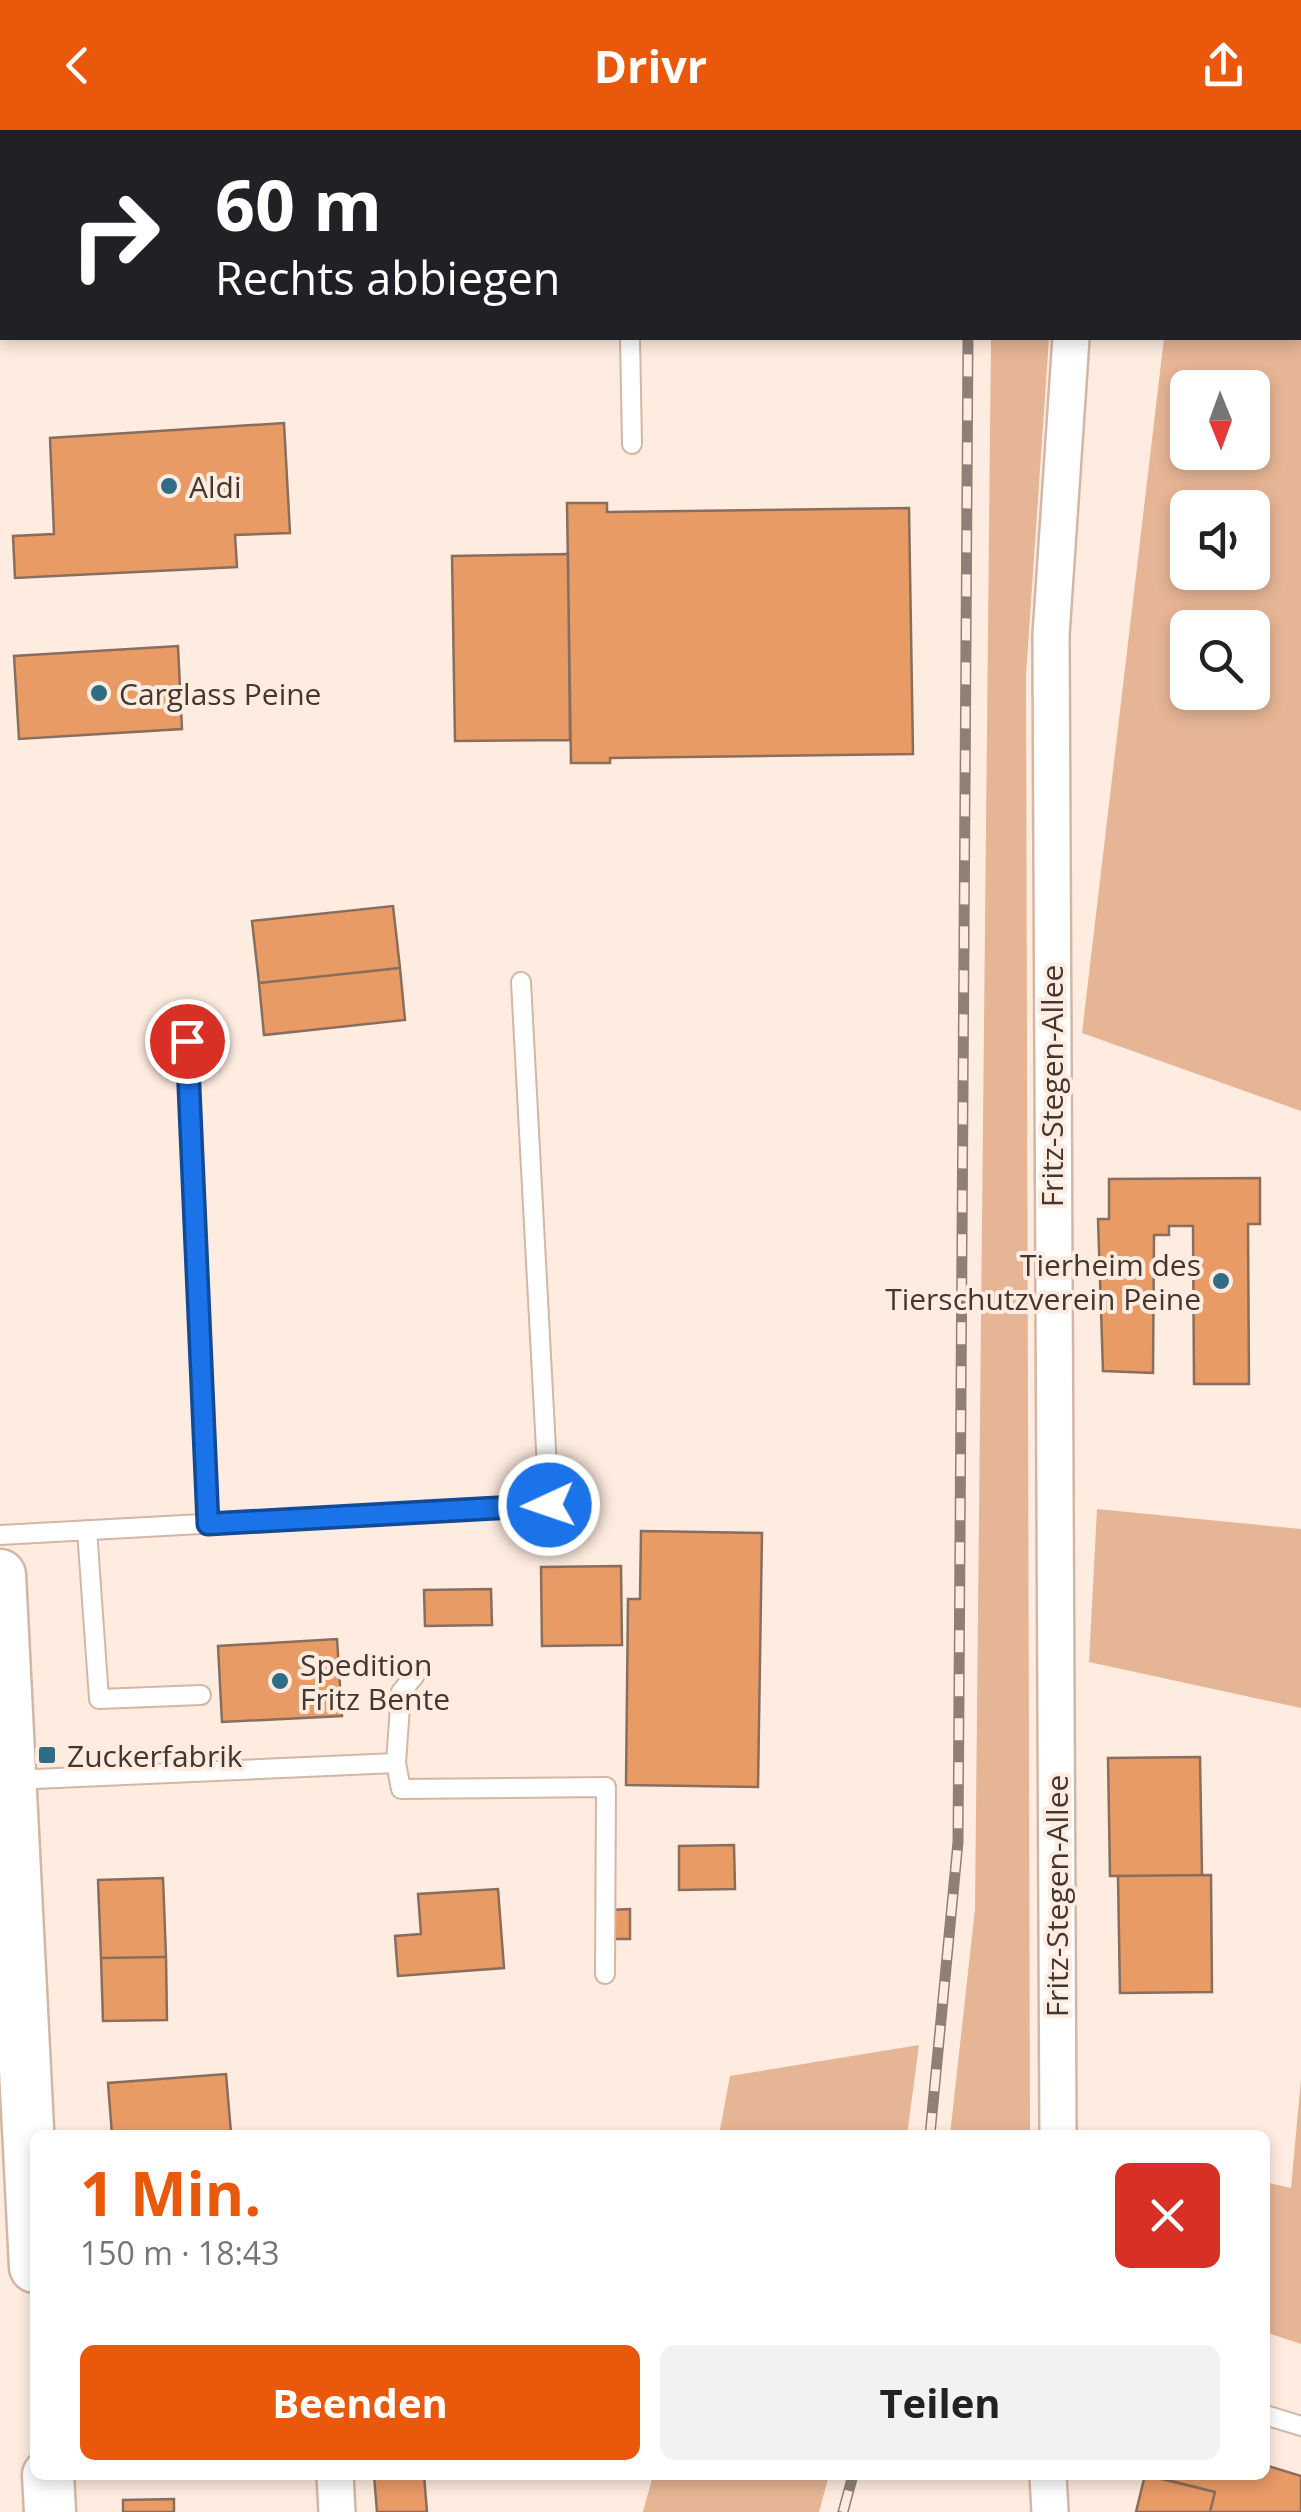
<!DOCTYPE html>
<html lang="de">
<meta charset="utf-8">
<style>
body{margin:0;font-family:"Open Sans",sans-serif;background:#f2f2f2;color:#222;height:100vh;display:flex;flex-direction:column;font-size:38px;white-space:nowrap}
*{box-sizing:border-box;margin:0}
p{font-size:32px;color:#767676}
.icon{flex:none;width:55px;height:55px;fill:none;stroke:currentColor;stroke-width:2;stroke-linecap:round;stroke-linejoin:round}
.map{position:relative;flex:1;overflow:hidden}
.side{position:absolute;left:30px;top:2000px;width:1240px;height:350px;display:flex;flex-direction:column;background:#fff;border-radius:15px;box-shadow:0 5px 15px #0003}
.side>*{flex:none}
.guide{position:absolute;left:0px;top:0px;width:1302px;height:210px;box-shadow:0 5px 15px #0003;background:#202124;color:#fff;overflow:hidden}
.needle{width:65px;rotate:179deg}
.tools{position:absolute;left:1170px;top:240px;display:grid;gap:20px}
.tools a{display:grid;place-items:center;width:100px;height:100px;border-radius:15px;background:#fff;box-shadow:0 5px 15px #0003;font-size:50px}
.pin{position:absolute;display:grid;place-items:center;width:85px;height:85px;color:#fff;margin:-42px;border:5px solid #fff;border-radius:50%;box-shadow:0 2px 10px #0007}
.me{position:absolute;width:110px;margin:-55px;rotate:267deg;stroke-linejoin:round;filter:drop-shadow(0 0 8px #0008)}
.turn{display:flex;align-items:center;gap:35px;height:210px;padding:0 50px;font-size:45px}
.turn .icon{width:130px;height:130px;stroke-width:2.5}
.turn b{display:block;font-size:70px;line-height:85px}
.round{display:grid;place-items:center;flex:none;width:105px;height:105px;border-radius:15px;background:#f2f2f2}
.summary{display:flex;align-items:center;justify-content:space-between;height:170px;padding:0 50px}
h1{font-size:60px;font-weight:700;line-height:75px;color:#ea580c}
.cta{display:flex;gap:20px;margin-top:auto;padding:20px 50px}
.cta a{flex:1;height:115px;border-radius:15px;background:#ea580c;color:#fff;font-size:40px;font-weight:700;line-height:115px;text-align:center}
.cta a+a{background:#f2f2f2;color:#222}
header{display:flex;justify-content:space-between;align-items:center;height:130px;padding:0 50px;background:#ea580c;color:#fff;font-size:45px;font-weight:700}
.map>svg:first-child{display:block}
</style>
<header><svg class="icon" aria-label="back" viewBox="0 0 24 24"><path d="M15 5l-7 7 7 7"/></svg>Drivr<svg class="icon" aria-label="share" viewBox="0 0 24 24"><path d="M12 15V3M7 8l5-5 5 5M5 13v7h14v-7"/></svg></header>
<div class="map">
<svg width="1301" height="2382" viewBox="0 0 1301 2382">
<rect width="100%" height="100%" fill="#ffece0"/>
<path fill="#e6b595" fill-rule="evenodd" d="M995,0H1301V981L1082,903L1164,208H1300V2ZM1188,258H1252V322H1188ZM1188,378H1252V442H1188ZM1188,498H1252V562H1188Z
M991,208H1049L1026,545L1030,2005H950L975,1779Z
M1097,1379L1301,1399V1578L1089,1532Z
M919,1915L907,2005H719L730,1946Z
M1301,1949V2214L1265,2202V2052L1291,2058Z
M653,2345H829L819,2382H643Z"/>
<path fill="#e99b66" stroke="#896e5d" stroke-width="2.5" d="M124,0H264V2H124Z
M345,0H527V2H345Z
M284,293L290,403L235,405L237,437L15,448L13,406L54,404L50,308Z
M567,373H607V382L909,378L913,624L610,628V633H571Z
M568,424L570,610L455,611L452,426Z
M178,516L182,599L19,609L14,526Z
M393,776L400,838L259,853L252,791Z
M400,838L405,890L264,905L259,853Z
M1260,1048V1094H1248L1249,1254H1194L1193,1096H1169V1105H1154L1153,1243L1103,1241L1098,1089H1109V1049Z
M641,1401L762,1403L758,1657L626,1655L628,1469H640Z
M621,1436L622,1515L542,1516L541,1437Z
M491,1459L492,1495L425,1496L424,1460Z
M337,1509L342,1586L222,1592L218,1516Z
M1200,1627L1202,1745L1110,1746L1108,1628Z
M734,1715L735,1759L679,1760V1716Z
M1211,1745L1212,1862L1120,1863L1118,1746Z
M163,1748L166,1827L101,1828L98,1750Z
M498,1759L504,1838L398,1846L395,1806L421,1804L418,1764Z
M630,1779V1809H609V1780Z
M166,1827L167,1890L103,1891L101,1828Z
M226,1944L231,2003L112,2005L108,1953Z
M1265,2335L1301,2346V2382H1210L1215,2362L1148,2345H1265Z
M374,2345H424L427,2382H377Z
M1145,2345L1215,2362L1210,2382H1136Z
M174,2369V2382H123V2370Z"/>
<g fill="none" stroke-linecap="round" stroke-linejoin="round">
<g stroke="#d4b6a4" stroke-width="22">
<path id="lane" d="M627,0V2
M630,208L632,314
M187,911L208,1394
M87,1400L99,1569L201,1565
M0,1405L549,1375L521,852
M396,1633L401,1659L606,1657L605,1844
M12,1650L396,1633L401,1562L415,1545
M1265,2285L1301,2296"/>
</g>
<g stroke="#d4b6a4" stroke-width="40">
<path id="street" d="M1099,2V0
M1058,2005L1051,505L1071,208
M335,2345L337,2382
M1048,2345L1050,2382"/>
</g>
<g stroke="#d4b6a4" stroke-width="55">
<path id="secondary" d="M0,1445L35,2137
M48,2345L50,2382"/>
</g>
<use href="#lane" stroke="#fff" stroke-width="18"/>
<use href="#street" stroke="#fff" stroke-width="35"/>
<use href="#secondary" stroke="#fff" stroke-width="50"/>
<g stroke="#8f8077" stroke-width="11">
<path id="rail" d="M969,2V0
M930,2005L958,1712L968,208
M843,2382L853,2345"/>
</g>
<use href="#rail" stroke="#ffece0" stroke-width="8" stroke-dasharray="22" stroke-linecap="butt"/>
</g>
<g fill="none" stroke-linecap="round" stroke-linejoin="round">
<g stroke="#114b97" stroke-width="25">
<path id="route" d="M187,911L208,1394L549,1375"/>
</g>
<use href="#route" stroke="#1a73e8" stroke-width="18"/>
</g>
<g fill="#306c84" stroke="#ffece0" stroke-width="4">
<circle cx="169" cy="356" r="10"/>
<circle cx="99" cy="563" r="10"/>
<circle cx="1221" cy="1151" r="10"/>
<circle cx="280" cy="1551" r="10"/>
<rect x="37" y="1615" width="20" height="20" rx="5"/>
</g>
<g text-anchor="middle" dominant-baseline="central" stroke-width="8" stroke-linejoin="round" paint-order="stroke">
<g font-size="30" fill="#43372f" stroke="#ffece0" text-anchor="start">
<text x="189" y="356">Aldi</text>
<text x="119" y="563">Carglass Peine</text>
<text x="1201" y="1134" text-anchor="end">Tierheim des<tspan x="1201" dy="34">Tierschutzverein Peine</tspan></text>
<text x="300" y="1534">Spedition<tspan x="300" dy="34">Fritz Bente</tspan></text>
<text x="67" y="1625">Zuckerfabrik</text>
</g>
<g font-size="30" fill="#43372f" stroke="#ffece0">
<text transform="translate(1051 956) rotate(-90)">Fritz-Stegen-Allee</text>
<text transform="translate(1056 1766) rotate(-90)">Fritz-Stegen-Allee</text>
</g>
</g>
</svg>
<div class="tools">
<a><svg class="needle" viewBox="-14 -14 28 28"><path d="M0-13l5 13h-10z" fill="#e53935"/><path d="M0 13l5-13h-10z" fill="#767676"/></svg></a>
<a><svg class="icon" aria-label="sound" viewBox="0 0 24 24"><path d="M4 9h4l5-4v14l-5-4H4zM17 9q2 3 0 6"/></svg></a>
<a><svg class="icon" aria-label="search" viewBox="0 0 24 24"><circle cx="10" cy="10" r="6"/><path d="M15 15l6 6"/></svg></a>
</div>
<div class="pin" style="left:187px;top:911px;background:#d93025"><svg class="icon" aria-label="arrive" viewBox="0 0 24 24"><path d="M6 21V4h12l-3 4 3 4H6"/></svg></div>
<svg class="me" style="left:549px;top:1375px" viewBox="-20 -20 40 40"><circle r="17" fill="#1a73e8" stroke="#fff" stroke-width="3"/><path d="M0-11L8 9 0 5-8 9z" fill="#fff"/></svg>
<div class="guide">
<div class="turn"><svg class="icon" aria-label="right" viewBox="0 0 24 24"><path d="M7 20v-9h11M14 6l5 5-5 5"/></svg><div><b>60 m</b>Rechts abbiegen</div></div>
</div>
<section class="side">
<div class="summary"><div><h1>1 Min.</h1><p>150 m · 18:43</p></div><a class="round" style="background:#d93025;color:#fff"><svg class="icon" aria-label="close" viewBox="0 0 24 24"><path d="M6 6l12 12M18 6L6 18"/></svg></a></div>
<div class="cta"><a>Beenden</a><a>Teilen</a></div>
</section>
</div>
